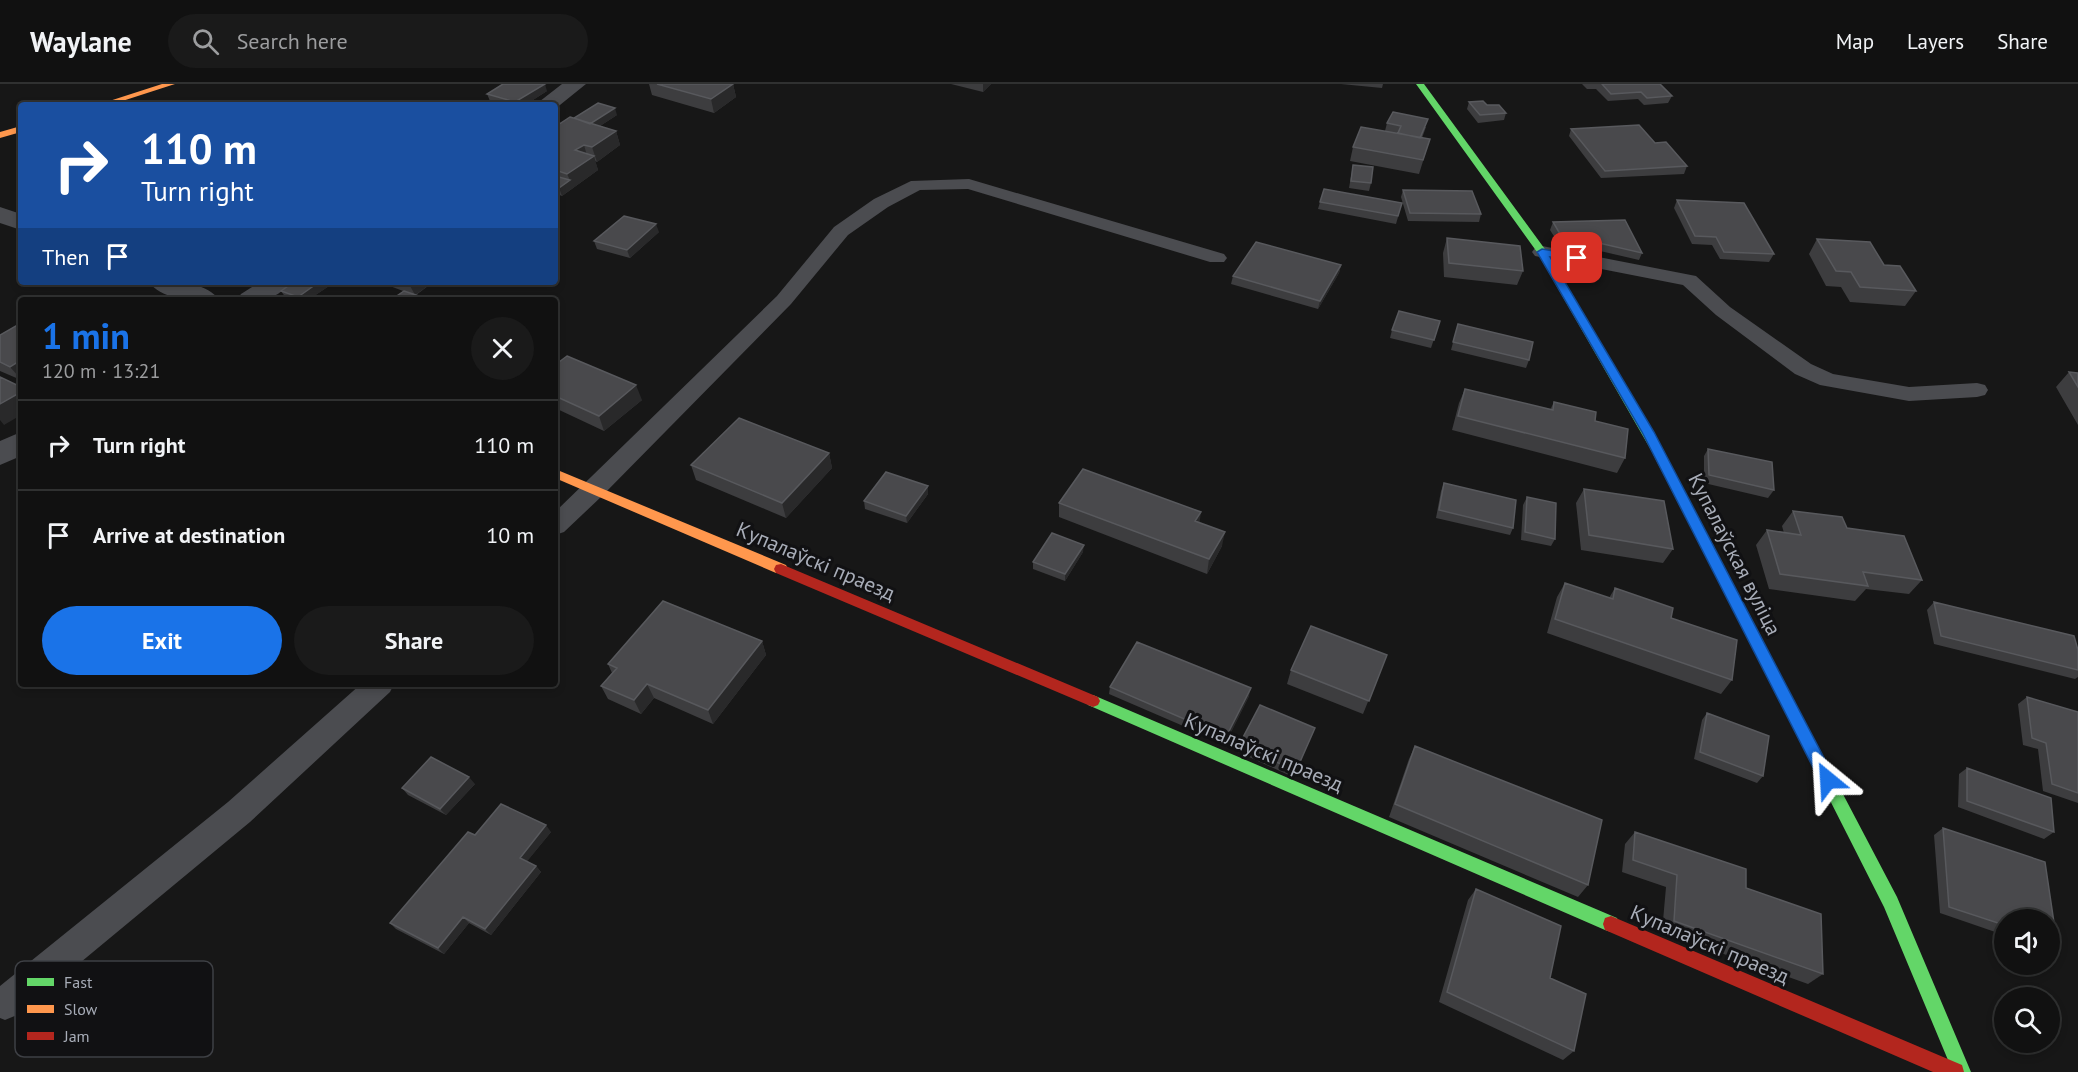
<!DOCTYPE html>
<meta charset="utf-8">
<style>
body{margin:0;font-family:"PT Sans",sans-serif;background:#1a1a1a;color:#f1f3f6;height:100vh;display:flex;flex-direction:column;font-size:22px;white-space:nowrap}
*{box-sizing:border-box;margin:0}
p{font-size:20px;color:#9c9d9f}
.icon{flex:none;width:33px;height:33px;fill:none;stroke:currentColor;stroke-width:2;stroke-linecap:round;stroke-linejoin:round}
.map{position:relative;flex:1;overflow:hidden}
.details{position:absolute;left:18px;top:213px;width:540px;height:390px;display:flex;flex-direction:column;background:#111;border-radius:6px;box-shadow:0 3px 9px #0003,0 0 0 2px #303131}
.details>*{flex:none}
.guide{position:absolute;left:18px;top:18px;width:540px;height:183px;border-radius:6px;box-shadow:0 3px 9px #0003,0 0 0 2px #303131;background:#1a4fa0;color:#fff;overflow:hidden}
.buttons{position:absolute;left:1994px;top:825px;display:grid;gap:12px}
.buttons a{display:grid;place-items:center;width:66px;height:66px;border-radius:50%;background:#111;box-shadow:0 3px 9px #0003,0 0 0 2px #303131;font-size:30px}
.pin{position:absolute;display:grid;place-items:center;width:51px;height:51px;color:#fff;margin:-26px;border-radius:12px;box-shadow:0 3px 9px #0006}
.me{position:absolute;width:66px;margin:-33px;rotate:333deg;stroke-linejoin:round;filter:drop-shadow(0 0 4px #0008)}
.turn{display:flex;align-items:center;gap:21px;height:126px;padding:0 24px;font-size:27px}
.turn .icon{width:78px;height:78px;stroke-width:2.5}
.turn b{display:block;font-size:42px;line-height:51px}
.then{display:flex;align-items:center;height:57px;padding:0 24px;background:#0003;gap:12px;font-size:22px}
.round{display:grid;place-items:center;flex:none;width:63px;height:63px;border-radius:32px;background:#1a1a1a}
.summary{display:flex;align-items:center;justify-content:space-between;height:102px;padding:0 24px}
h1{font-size:36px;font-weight:700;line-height:45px;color:#1a73e8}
.action{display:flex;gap:12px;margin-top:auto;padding:12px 24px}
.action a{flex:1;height:69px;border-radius:36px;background:#1a73e8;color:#fff;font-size:24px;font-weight:700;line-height:69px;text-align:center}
.action a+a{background:#1a1a1a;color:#f1f3f6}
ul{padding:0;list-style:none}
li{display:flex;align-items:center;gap:18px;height:90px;padding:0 24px;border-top:2px solid #303131}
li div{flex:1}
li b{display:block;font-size:22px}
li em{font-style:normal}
header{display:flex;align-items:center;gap:36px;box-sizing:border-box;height:84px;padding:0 30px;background:#111;border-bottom:2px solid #303131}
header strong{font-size:28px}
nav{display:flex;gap:33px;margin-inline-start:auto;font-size:21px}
.search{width:420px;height:54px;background:#1a1a1a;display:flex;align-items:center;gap:15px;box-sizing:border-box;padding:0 21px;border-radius:33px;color:#9c9d9f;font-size:22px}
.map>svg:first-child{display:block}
</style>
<header>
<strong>Waylane</strong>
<div class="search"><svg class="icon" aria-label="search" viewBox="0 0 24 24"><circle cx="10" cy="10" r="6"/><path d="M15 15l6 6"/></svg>Search here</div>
<nav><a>Map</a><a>Layers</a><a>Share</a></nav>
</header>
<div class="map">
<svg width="2078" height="988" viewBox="0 0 2078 988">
<rect width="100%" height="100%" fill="#171717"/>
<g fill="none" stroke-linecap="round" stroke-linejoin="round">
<path fill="#4b4c50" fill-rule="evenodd" d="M969,95L1224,170L1227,174L1224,178H1210L968,105L920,106L888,123L848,151L791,220L602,412L564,448L555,451V428L777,212L834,143L874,115L911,97Z
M1542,162L1696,192L1730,223L1811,280L1833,290L1909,303L1977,299L1985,301L1988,306L1985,311L1977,313L1909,317L1820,301L1795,290L1716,231L1683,201L1535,172L1532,168L1535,164Z
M361,600H394L390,608L250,738L17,931L5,936L0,934V902L228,718Z"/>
<path fill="#4b4c50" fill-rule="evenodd" d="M562,0H586L555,25V21H535Z
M0,123L21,130V146L0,139Z
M149,198C170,198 206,196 219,216C198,216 163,218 149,198Z
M260,198H290C276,218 259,216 237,216L241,210Z
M21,348V372L0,381V357Z"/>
<path fill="#63d668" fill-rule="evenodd" d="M1416,0H1424L1547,168L1665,370L1663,373H1655L1537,168Z
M1778,594L1783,596L1897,813L1971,988H1953L1884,823L1771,600L1773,596Z
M1093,611L1617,834L1619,840L1617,846L1611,848L1605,846L1088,621L1086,617L1088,613Z"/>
<path fill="#ff974d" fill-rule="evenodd" d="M162,0H175L110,21H97Z
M21,42V48L0,54V48Z
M1659,366L1665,370L1783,596L1785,600L1783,604L1778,606L1773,604L1653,370Z
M555,385L786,481L788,485L786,489H776L555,394Z"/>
<path fill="#b3261e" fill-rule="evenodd" d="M781,480L1098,613L1100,617L1098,621L1093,623L1088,621L776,489L774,485L776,481Z
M1611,832L1962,981L1964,988H1933L1605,846L1603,840L1605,834Z"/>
</g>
<path fill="#3d3d3f" d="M649,0H733L736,13L714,29L652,11Z
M951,0H991L983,8Z
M1341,0H1383L1382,4Z
M1582,0H1660L1672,12L1668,19L1644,21L1638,15L1608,17L1596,5H1587Z
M547,7L525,21H502L490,17L487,10Z
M1469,18L1487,21L1506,29L1504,36L1478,39L1467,25Z
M617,31L600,42L616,47L620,61L597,78L595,77L598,86L562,112L555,109V43L574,34Z
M1387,39L1426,43L1422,54L1430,55L1419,90L1350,77L1353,63L1385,47Z
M1571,45L1655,59L1687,82L1684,90L1601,94L1569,52Z
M1353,81L1371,99L1369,107L1349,104Z
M1403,106L1481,130L1479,138L1408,137L1401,113Z
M1677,116L1774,170L1769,178L1720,175L1712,161L1692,160L1674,124Z
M1320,118L1402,119L1396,140L1318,125Z
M1553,138L1642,169L1639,176L1557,157L1550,146Z
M659,148L630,174L597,165L594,157Z
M1447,154L1523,187L1517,201L1444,193L1443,169Z
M1817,155L1884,181L1916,207L1905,222L1850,218L1841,203L1826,202L1809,170Z
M1341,181L1339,189L1318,225L1231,200L1233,192Z
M294,198H335L308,216H291L286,214L281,207Z
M388,198H446L440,202L432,199L416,211L419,212L421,216H391L403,207L390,202Z
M1440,237L1431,264L1390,254L1392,246Z
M21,239V296L0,287V251Z
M1458,240L1529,276L1526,284L1451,266Z
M555,281L642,316L604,347L555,324Z
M2069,288L2078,289V341L2056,303Z
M1465,305L1550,326L1554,318L1595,337L1625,374L1617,389L1452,346L1459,319Z
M1708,365L1774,406L1768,414L1704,399V372Z
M829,369L832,384L786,434L696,396L691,381Z
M1444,399L1513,444L1510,451L1436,434L1441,407Z
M928,402V410L907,439L865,425L864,417Z
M1584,405L1673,465L1663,479L1581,466L1576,419Z
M1527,413L1555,455L1551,462L1521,456L1523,421Z
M1059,419L1222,462L1207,490L1059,433Z
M1793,427L1847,444L1922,496L1909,510L1866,505L1855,517L1769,505L1756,461L1767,446L1784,449L1782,442Z
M1083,468L1065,497L1033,485V478Z
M1565,499L1609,514L1615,504L1671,534L1732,596L1721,610L1547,549L1557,513Z
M1934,518L2078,566V593L2075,595L1934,560L1927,526Z
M762,557L766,571L713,640L654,614L641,630L608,615L601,602L612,589L608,580Z
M1387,571L1363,630L1287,600L1291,586Z
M1110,603L1249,612L1225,660L1109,610Z
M2027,613L2078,628V719L2043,707L2038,665L2023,661L2018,620Z
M1707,629L1763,692L1757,699L1694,675L1702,636Z
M1315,644L1293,693L1238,668L1239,661Z
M1415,662L1588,801L1578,813L1389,733L1409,675Z
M1967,684L2054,748L2044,755L1958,723L1959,690Z
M475,700L446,731L408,711L402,704Z
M1943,744L2045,778L2057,859L2049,864V836H2004V851L1940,829L1934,751Z
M551,748L527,777L536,782L541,788L491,851L469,839L444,870L396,845L390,839L475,751Z
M1635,748L1746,804L1823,890L1808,900L1662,848L1666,803L1622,788L1625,760Z
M1476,805L1550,894L1574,967L1563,976L1439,918L1468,816Z"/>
<path fill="#29292a" d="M545,0L547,7L525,21H516L515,18Z
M733,0L736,13L714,29L711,15Z
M983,0H991L983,8Z
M615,24L617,31L589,49L587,42Z
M616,47L620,61L597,78L592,63Z
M584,61L588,75L575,66Z
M594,72L598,86L562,112L559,104L570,96L567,90Z
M656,140L659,148L630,174L627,166Z
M1341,181L1339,189L1318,225L1320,217Z
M319,198H335L308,216H300L298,213Z
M408,198H431L432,199L415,211Z
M438,198H446L440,202Z
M419,212L421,216H414Z
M21,276V295L10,283Z
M636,301L642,316L604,347L599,332Z
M21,308V331L4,341L0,336V320Z
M829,369L832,384L786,434L782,419Z
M928,402V410L907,439L906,432Z
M1201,428L1199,443L1195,437Z
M1225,448L1222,462L1207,490L1209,475Z
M1084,461L1083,468L1065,497V490Z
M762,557L766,571L713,640L708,626Z
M647,600L654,614L641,630L634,616Z
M1251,604L1249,612L1225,660L1226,653Z
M469,693L475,700L446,731L440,725Z
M546,741L551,748L525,780L520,774Z
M536,782L541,788L491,851L485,845Z
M463,833L469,839L444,870L438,864Z"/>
<path fill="#49494c" stroke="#58595d" stroke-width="1.5" d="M503,0H545L515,18L487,10Z
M657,0H733L711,15Z
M1602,0H1660L1672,12L1647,14L1641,8L1611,10Z
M1483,17L1487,21H1499L1506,29L1480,31L1469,18Z
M598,19L615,24L590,40L574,34Z
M1393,28L1428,35L1420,54L1398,49L1401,42L1387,39Z
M570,33L616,47L592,63L584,61L575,66L594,72L567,90L555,86V43Z
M1639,41L1655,59L1666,58L1687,82L1605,87L1571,45Z
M1361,43L1430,55L1423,76L1353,63Z
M1353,81L1373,83L1371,99L1351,97Z
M555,92L570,96L559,104L555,103Z
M1324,105L1402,119L1398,132L1320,118Z
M1403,106L1472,107L1481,130L1410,129Z
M1677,116L1744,119L1774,170L1724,168L1716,153L1695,152Z
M624,132L656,140L627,166L594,157Z
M1625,136L1642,169L1560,150L1553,138Z
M1447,154L1520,162L1523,187L1449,179Z
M1817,155L1870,158L1884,181L1900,182L1916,207L1860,203L1851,188L1836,187Z
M1256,158L1341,181L1320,217L1233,192Z
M294,198H319L298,213L281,207Z
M404,207L419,212L414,216H391Z
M1399,227L1440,237L1434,256L1392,246Z
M21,239V276L10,283L0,278V251Z
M1458,240L1533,258L1529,276L1453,258Z
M567,272L636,301L599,332L555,312V281Z
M2069,288L2078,289V303Z
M0,293L21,303V308L0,320Z
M1465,305L1553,326L1554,318L1596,328L1595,337L1628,345L1625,374L1458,332Z
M739,334L829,369L782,419L691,381Z
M1708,365L1772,378L1774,406L1709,391Z
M1083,385L1201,428L1195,437L1225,448L1209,475L1059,419Z
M886,388L928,402L906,432L864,417Z
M1444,399L1516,416L1513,444L1439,426Z
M1584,405L1664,417L1673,465L1589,451Z
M1527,413L1556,419L1555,455L1525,448Z
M1793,427L1842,433L1847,444L1904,452L1922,496L1863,488L1868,502L1780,490L1767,446L1801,451Z
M1052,449L1084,461L1065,490L1033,478Z
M1565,499L1613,515L1615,504L1673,524L1671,534L1737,556L1732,596L1555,535Z
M663,517L762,557L708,626L647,600L634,616L601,602L617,584L608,580Z
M1934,518L2074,552L2078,566V586L1941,552Z
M1311,542L1387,571L1369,617L1291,586Z
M1137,558L1251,604L1226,653L1110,603Z
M2027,613L2078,628V709L2052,700L2046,659L2032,654Z
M1260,621L1315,644L1296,687L1239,661Z
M1707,629L1769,652L1763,692L1700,668Z
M1415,662L1602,736L1588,801L1395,720Z
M431,673L469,693L440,725L402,704Z
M1967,684L2051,714L2054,748L1967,717Z
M501,720L546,741L520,774L536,782L485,845L463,833L438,864L390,839L468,748L475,751Z
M1943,744L2045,778L2057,859L2049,857V836H2004V841L1949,823Z
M1635,748L1746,785V804L1821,830L1823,890L1674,837L1677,791L1633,776Z
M1476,805L1561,842L1550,894L1586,910L1574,967L1447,908Z"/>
<path fill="#1a73e8" stroke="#114b97" stroke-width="1.5" d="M1542,165L1577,171L1582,174L1577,177L1550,173L1654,348L1833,691L1836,696L1833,701L1828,703L1822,701L1642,348L1537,168Z"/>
<g text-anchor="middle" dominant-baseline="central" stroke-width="6" stroke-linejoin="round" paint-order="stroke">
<g font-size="21" fill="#a8adb8" stroke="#111113">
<text transform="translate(1735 470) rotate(63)">Купалаўская вуліца</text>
<text transform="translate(816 477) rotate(23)">Купалаўскі праезд</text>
<text transform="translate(1264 668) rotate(23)">Купалаўскі праезд</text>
<text transform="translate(1710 860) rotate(23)">Купалаўскі праезд</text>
</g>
</g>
<rect x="15" y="877" width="198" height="96" rx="9" fill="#111113" stroke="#3e4045" stroke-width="1.5"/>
<rect x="27" y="894" width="27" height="8" fill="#63d668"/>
<rect x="27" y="921" width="27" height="8" fill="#ff974d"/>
<rect x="27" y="948" width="27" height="8" fill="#b3261e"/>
<g font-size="16" fill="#a8adb8">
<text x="64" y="904">Fast</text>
<text x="64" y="931">Slow</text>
<text x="64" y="958">Jam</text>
</g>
</svg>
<div class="buttons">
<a><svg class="icon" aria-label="sound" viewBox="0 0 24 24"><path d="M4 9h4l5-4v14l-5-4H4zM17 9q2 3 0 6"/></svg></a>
<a><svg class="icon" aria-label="search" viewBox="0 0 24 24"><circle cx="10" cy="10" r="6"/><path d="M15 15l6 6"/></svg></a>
</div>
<div class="pin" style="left:1577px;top:174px;background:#d93025"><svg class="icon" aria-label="arrive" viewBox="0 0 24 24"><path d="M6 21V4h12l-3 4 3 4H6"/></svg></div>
<svg class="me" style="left:1828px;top:696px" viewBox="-20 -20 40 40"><path d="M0-17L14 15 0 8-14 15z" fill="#1a73e8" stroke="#fff" stroke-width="4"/></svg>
<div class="guide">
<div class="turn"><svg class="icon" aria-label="right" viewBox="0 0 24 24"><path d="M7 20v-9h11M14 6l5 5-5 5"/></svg><div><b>110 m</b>Turn right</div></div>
<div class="then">Then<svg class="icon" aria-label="arrive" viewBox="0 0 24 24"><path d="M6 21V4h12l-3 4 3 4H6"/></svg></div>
</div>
<section class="details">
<div class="summary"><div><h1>1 min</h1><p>120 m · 13:21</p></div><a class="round"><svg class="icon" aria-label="close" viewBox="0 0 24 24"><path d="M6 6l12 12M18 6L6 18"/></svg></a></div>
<ul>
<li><svg class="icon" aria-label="right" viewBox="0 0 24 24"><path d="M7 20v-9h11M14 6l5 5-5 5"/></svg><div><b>Turn right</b></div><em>110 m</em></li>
<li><svg class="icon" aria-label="arrive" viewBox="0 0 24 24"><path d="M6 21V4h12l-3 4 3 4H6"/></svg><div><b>Arrive at destination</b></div><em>10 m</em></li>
</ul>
<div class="action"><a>Exit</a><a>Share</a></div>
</section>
</div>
